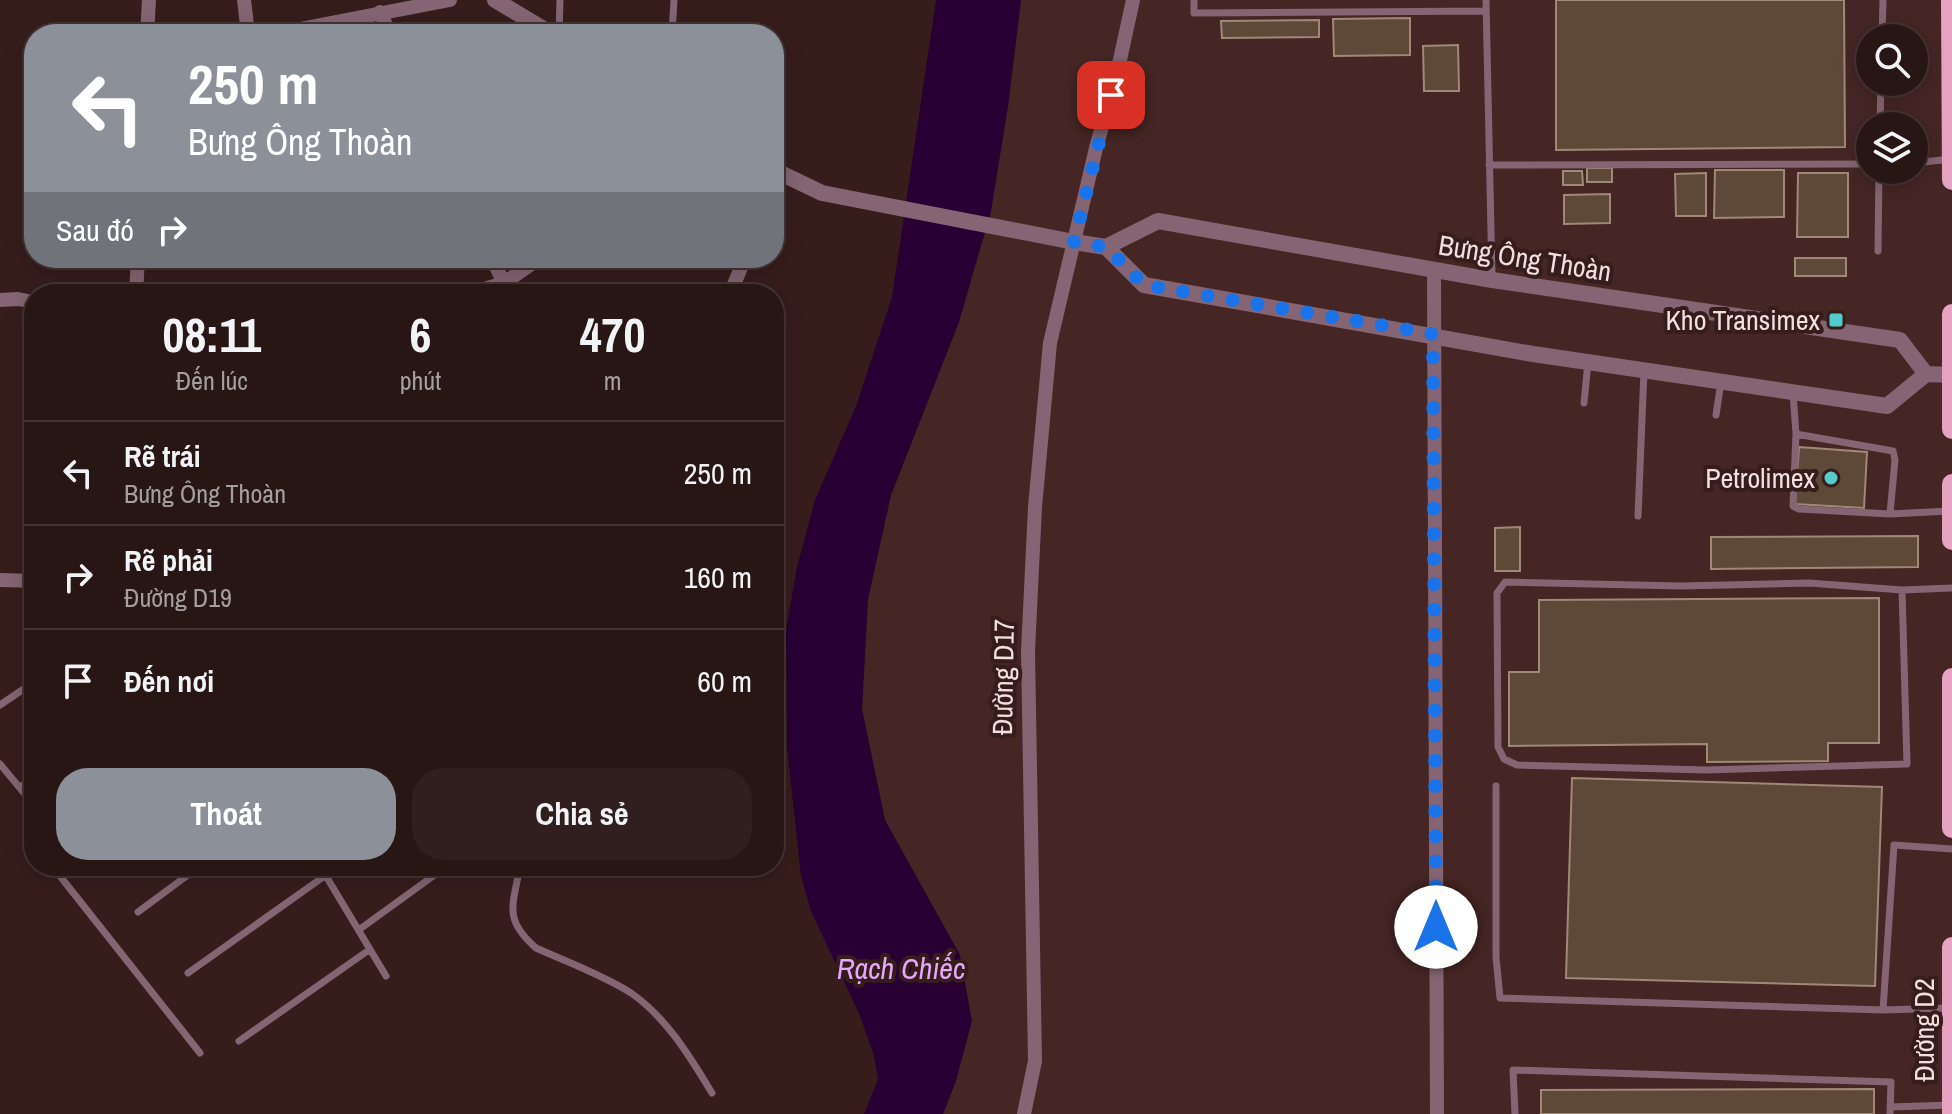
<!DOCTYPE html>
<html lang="vi">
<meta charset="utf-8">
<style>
body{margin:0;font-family:"Archivo Narrow",sans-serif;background:#301f1e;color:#f1f3f6;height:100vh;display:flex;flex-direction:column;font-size:30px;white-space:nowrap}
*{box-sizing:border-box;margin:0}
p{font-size:26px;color:#a59fa0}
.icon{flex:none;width:44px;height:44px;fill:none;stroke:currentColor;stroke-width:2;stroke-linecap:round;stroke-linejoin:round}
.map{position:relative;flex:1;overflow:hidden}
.panel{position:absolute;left:24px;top:284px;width:760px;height:592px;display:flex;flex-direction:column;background:#281615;border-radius:32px;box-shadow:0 4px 20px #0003,0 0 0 2px #443534}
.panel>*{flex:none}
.top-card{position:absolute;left:24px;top:24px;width:760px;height:244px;border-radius:32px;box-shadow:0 4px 20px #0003,0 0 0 2px #443534;background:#8c9099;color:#fff;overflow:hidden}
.tools{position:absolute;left:1856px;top:24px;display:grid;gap:16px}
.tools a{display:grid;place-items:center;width:72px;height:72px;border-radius:50%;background:#281615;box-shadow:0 4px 20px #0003,0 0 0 2px #443534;font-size:40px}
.pin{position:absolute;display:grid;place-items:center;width:68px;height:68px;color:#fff;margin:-34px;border-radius:16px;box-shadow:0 4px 12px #0006}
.me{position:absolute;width:88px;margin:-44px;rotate:0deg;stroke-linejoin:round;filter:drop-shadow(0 0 6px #0008)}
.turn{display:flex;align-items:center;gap:28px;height:168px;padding:0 32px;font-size:36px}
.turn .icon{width:104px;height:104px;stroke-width:2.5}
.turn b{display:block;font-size:56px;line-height:68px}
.then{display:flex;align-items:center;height:76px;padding:0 32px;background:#0003;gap:16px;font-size:30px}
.eta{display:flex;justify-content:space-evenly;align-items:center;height:136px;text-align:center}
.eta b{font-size:48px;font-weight:700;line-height:56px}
.cta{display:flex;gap:16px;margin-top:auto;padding:16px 32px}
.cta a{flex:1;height:92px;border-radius:32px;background:#8c9099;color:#fff;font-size:32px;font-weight:700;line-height:92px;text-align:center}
.cta a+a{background:#301f1e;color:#f1f3f6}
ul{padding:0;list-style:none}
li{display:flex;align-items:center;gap:24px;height:104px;padding:0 32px;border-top:2px solid #443534}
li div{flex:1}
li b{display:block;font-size:30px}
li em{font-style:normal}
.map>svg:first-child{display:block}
</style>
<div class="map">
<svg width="1952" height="1114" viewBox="0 0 1952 1114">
<rect width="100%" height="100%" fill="#361d1c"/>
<path fill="#452624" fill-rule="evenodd" d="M1021,0H1952V1114H943L956,1081L885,820L862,709L868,599L891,495L959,322L991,211L1008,106ZM1870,38H1914V82H1870ZM1870,126H1914V170H1870Z"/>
<path fill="#280034" d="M936,0H1021L1008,106L991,211L959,322L891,495L868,599L862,709L885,820L960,955L972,1021L956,1081L943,1114H864L878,1079L874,1056L860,1016L811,911L801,876L787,747L786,630L797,567L815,500L856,406L892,297Z"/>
<path fill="#5e4939" stroke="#a08877" stroke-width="2" d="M1556,0H1844L1845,147L1556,150Z
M1410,18V55L1334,56L1333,19Z
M1319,20V37L1222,38L1221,21Z
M1458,45L1459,91H1424L1423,46Z
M1587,168H1612V182H1587Z
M1715,170H1784V217L1714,218Z
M1563,171H1582L1583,185H1563Z
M1706,173V216H1676L1675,174Z
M1798,173H1848V237H1797Z
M1610,194V223L1564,224V195Z
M1795,258H1846V276H1795Z
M1799,447L1867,452L1864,508L1795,504Z
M1520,527V571H1495V528Z
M1918,536V567L1711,569V537Z
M1879,598V743H1828V761L1707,762V744L1509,746V672H1539V600Z
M1572,778L1882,787L1875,986L1566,978Z
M1874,1089V1114H1541V1090Z"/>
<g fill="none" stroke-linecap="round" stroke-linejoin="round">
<path stroke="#856573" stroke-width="7" d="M1194,0V13L1486,11
M1486,0L1492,278
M559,34L560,0
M672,34L674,0
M1882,38L1883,0
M1880,126L1881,82
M1914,163L1951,159
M1489,165L1870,164
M1878,251L1879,170
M1793,393L1796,434L1793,506L1799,509L1890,514L1950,511
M1584,403L1588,362
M1716,415L1721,382
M1796,434L1893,451L1895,460L1890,514
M1638,516L1644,371
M1505,582L1681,586L1809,583L1902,590L1907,764L1706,770L1517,765L1504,759L1498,747L1497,593Z
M1902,590L1952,588
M0,705L34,682
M0,764L34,805
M1496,786V957L1500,998L1883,1010L1949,1008
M20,787L34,777
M58,866L56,871L200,1053
M320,866L386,976
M520,866C513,906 503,919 536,948C567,962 603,975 631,993C667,1018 690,1057 712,1093
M138,912L200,866
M360,929L447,866
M188,973L326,875
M1883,1010L1894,845L1952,849
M239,1041L369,950
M1890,1107L1952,1105
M1515,1114L1513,1070L1891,1082L1890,1114"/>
<path stroke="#856573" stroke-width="14" d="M244,0L248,34
M380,12L390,34
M147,34L149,0
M274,34L450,0
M492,258L509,294
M1434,270L1437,1114
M136,294L138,258
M468,294L504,283L540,258
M730,294L745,258
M0,300L18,299L28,301L33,308L34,320
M0,580L34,581
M1024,1114L1035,1061L1028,651L1035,507L1050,343L1096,148L1118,69L1133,0"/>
<path stroke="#856573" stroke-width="16" d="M495,0L552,34
M774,170L822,193L1074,242L1106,247L1158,221L1492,280L1900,340L1926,374
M1106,247L1144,285L1533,354L1887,406L1926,374L1951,375"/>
<path stroke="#e6a3c2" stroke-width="20" d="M1951,0L1952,180
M1952,314V429
M1952,484V540
M1952,678V828
M1952,947V1113"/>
</g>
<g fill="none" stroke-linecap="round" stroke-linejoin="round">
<path stroke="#1a73e8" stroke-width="14" stroke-dasharray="0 25.2" d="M1111,95L1074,242L1106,247L1144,285L1433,334L1436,927"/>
</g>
<g fill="#53cdcb" stroke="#361d1c" stroke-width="3">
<rect x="1828" y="312" width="16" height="16" rx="4"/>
<circle cx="1831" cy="478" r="8"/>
</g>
<g text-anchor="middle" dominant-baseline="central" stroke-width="8" stroke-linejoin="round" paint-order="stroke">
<g font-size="28" fill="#f1e0de" stroke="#361d1c">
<text transform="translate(1525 258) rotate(9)">Bưng Ông Thoàn</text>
<text transform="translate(1003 677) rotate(-89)">Đường D17</text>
<text transform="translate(1924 1030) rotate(-90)">Đường D2</text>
</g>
<g font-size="28" fill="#f1e0de" stroke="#361d1c" text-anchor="end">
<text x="1820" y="320">Kho Transimex</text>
<text x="1815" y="478">Petrolimex</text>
</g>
<g font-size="30" font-style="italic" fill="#e5a7fb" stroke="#361d1c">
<text x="901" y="968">Rạch Chiếc</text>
</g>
</g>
</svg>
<div class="tools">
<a><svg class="icon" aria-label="search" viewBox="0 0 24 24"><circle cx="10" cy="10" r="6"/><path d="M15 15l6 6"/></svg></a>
<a><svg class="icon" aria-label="layers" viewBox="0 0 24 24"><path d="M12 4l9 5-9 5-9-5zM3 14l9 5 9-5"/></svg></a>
</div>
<div class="pin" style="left:1111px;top:95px;background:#d93025"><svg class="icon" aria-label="arrive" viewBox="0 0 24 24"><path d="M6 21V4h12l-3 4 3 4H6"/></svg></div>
<svg class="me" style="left:1436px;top:927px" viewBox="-20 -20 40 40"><circle r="19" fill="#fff"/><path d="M0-13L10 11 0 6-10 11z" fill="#1a73e8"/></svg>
<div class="top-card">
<div class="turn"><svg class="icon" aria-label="left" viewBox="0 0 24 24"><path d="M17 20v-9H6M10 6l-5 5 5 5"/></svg><div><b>250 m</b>Bưng Ông Thoàn</div></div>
<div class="then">Sau đó<svg class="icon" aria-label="right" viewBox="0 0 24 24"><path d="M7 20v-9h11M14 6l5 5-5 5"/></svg></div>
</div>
<section class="panel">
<div class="eta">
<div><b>08:11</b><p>Đến lúc</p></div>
<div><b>6</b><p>phút</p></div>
<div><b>470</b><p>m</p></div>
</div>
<ul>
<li><svg class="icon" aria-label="left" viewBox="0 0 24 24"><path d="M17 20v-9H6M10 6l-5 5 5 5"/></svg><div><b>Rẽ trái</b><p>Bưng Ông Thoàn</p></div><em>250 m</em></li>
<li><svg class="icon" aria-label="right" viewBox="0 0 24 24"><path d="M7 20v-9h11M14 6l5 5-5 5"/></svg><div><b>Rẽ phải</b><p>Đường D19</p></div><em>160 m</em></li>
<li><svg class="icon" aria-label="arrive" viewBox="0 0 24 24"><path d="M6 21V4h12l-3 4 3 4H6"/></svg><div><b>Đến nơi</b></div><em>60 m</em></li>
</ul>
<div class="cta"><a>Thoát</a><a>Chia sẻ</a></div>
</section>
</div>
